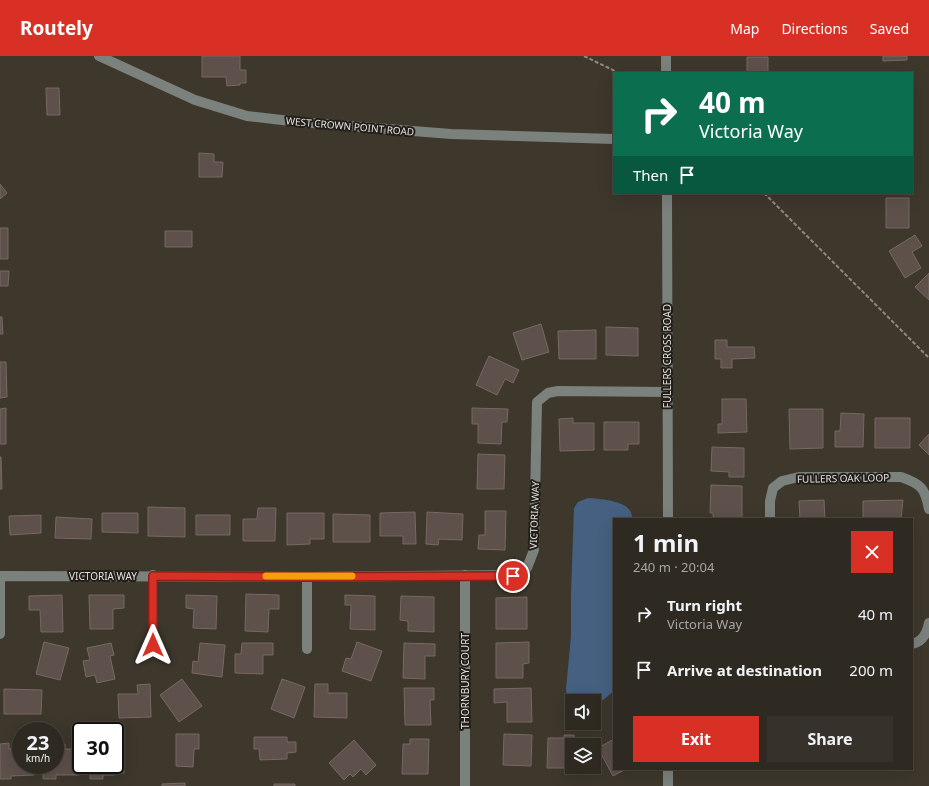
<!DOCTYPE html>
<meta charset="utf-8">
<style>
body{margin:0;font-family:"Noto Sans",sans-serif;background:#36312a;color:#f1f3f6;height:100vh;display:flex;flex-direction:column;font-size:15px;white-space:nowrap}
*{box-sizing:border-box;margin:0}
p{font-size:13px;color:#a7a6a5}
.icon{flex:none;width:22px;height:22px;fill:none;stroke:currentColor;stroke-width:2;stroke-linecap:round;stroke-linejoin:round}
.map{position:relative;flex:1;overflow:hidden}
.side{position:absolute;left:613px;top:462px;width:300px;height:252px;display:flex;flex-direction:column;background:#2e2921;border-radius:0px;box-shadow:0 4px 16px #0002,0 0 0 1px #49453f}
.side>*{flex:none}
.top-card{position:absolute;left:613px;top:16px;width:300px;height:122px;border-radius:0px;box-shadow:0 4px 16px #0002,0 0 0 1px #49453f;background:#0b6e4f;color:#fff;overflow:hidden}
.tools{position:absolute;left:565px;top:638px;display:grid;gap:8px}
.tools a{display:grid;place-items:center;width:36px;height:36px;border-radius:0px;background:#2e2921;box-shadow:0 4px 16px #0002,0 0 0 1px #49453f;font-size:20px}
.speed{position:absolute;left:12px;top:666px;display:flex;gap:8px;font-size:20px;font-weight:700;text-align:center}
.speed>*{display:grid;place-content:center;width:52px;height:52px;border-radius:50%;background:#2e2921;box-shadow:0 4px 16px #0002,0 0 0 1px #49453f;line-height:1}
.speed small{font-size:10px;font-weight:400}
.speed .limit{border:2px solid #111;border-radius:6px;background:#fff;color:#111}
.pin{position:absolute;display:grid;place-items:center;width:34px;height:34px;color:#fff;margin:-17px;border:2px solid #fff;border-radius:50%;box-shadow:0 1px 4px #0007}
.me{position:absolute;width:44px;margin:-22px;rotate:0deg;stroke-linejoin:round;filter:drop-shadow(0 0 3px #0008)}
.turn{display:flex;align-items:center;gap:14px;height:84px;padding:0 20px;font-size:18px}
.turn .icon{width:52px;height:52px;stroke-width:2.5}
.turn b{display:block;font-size:28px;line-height:34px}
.then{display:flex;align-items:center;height:38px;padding:0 20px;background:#0003;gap:8px;font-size:15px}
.round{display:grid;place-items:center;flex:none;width:42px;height:42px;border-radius:0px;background:#36312a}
.headline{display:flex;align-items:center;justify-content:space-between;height:68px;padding:0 20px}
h1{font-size:24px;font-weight:700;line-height:30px}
.primary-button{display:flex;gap:8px;margin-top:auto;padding:8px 20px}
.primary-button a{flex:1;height:46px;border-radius:0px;background:#d93025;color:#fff;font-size:16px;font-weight:700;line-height:46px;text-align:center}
.primary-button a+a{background:#36312a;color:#f1f3f6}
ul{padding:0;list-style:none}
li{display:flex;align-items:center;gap:12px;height:56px;padding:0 20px}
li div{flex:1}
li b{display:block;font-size:15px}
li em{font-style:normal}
header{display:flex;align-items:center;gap:24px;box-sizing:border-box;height:56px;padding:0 20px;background:#d93025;color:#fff}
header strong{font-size:19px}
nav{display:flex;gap:22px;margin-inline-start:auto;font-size:14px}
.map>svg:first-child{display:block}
</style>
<header>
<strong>Routely</strong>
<nav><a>Map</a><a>Directions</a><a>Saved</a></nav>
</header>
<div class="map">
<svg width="929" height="730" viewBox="0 0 929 730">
<rect width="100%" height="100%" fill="#3d372c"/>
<path fill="#456080" d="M588,442C599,443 627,444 631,457C632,459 632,461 632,463H614V635L603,644L594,647V645L572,646L567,641L566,633L571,580V537L574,452L578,446Z"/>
<path fill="#5e504b" stroke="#776964" d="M202,0H240V14H246V27H240V29L227,30L226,21H202Z
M883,0H907V4L883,5Z
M747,1H768V17H747Z
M46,32H59L60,59H47Z
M199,97L214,98V106H223L222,121H199Z
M0,128L7,137L0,143Z
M886,142H909V172H886Z
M0,172H8V203H0Z
M165,175H192V191H165Z
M915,179L922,190L912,196L921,212L905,222L889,195Z
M0,215H9L8,230H0Z
M929,217V244L915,231Z
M0,261H2L3,278H0Z
M541,268L549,296L522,304L513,277Z
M606,271L638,272V300L606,299Z
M596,274V303H559L558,275Z
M715,284H727V291H754L755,302L732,303V312H721V303H715Z
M489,300L519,314L513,327L505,323L497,339L476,329Z
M0,306H6L7,341L0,342Z
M722,343H746L747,376L718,377V368H722Z
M6,352V388H0V353Z
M472,352L508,353L507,366H502L501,388L478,387V368H472Z
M789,353H823V392L790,393Z
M841,357L864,358L863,391H835V375H840Z
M573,362V367H594V394L560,395L559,363Z
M875,362H910V392H875Z
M604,366H639V388H628V394H604Z
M929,378V399L919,389Z
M712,391L744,392V421H729V416L711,415Z
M478,398L505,399L504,433H477Z
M0,401H1L2,433H0Z
M711,429L742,430V463H713V457H710Z
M824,444L825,463H800L799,445Z
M903,444L901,463H863V445Z
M148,451L185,452V481L148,480Z
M258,452H276L275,485H243V463H257Z
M485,455H506L505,494L478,493L479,479H485Z
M415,456L416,488H403V480H380V457Z
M427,456L463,458L462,484L439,483L438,489L426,488Z
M102,457H138V477L102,476Z
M287,457H324V483H310V488L287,489Z
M333,458L370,459V486H333Z
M41,459V477L10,479L9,460Z
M196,459H230V479H196Z
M56,461L92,463L91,483L55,482Z
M246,538L279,539V553H269L268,576L245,575Z
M62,539L63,576H41L40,554H29V540Z
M89,539H124V552L113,553V573H90Z
M186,539L217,540L216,573L193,572L194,553L186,552Z
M345,539L375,540V574L350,573L351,549H345Z
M401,540L434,541V576L408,575V565L400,564Z
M527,541V573H496V542Z
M44,586L69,592L60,624L36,618Z
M357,586L382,595L371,625L342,615L346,602L351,603Z
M529,586V607L523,608V622H496V587Z
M111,587L114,599L110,600L115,623L97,627L95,619L86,621L83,605L90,604L87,592Z
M200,587L225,589L222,621L192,617L193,605L198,606Z
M242,587H273V599H263V618L235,617V598H241Z
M404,587L435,588V600H425V623L403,622Z
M182,623L202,650L179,666L160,639Z
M282,623L305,631L294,662L271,653Z
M150,628L151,661L119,662L118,638H138L137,629Z
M315,628H328V637H347V662L314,661Z
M404,632H434V644H430L431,669H405Z
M531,632L532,666H507V646L494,647V633Z
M4,633L42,634L41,658H4Z
M176,678H199V693H194L193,711L176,710Z
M504,678L532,679L531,710L503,709Z
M564,679H574V685H582V689H572V711H582V712H547L548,682H564Z
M254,681H287V686H296V696L287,697V703L260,704L259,693H254Z
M410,683H429L428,718H402L403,688H410Z
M614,683V713H626L613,720L598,692Z
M354,684L376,709L366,719L361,713L353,721L350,718L344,724L329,707Z
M115,685H124V717H114V719H103V723H90V709H115Z
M9,687V693H21V709H33L34,719L11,720V723H0V688Z
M55,688H65V693H79V719H56V723H43V709H55Z
M185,727V730H162V728Z
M274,728H295V730H274Z"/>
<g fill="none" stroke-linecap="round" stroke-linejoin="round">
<path stroke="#8e8980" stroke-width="2" stroke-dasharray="4 2" stroke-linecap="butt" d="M584,0L619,17
M764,137L929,302"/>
<path stroke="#7b817d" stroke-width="10" d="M99,0L195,44L247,60L299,66L451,78L614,83
M666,0V17
M667,137L668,463
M770,463V445L773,432L782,425L799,421H901C921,428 925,432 929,453
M465,519V730
M0,520L307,521L513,519L527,512L534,494L537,346L548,337L558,335L667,336
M0,578V520
M912,588C923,586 927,577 929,567
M153,589V519
M307,593V521
M668,730V713"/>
</g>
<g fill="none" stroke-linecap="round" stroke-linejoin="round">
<g stroke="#8d1f18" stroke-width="10">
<path id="route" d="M153,589V520L307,521L513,520"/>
</g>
<use href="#route" stroke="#d93025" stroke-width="7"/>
<path stroke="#f59e0b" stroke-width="7" d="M266,520H352"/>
</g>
<g text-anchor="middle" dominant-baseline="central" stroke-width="4" stroke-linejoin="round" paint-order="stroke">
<g font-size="10" fill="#e5e1da" stroke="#221e1a">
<text transform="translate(350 70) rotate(5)">WEST CROWN POINT ROAD</text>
<text transform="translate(667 300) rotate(-90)">FULLERS CROSS ROAD</text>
<text transform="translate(843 422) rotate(-1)">FULLERS OAK LOOP</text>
<text transform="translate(534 459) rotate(-88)">VICTORIA WAY</text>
<text x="103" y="520">VICTORIA WAY</text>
<text transform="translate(465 625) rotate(-90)">THORNBURY COURT</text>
</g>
</g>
</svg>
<div class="tools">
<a><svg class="icon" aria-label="sound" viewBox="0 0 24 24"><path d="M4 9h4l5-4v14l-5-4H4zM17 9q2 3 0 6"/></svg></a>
<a><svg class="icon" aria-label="layers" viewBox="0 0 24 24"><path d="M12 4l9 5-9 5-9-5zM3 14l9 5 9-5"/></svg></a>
</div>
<div class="speed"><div>23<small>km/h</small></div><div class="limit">30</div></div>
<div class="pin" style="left:513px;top:520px;background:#d93025"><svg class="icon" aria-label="arrive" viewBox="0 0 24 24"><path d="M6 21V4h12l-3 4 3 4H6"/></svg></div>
<svg class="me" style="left:153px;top:589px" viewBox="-20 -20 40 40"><path d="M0-17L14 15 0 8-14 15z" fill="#d93025" stroke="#fff" stroke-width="4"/></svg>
<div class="top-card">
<div class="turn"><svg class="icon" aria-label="right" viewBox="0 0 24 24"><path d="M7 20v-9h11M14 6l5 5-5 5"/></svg><div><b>40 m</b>Victoria Way</div></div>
<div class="then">Then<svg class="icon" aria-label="arrive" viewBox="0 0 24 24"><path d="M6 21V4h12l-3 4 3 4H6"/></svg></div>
</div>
<section class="side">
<div class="headline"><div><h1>1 min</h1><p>240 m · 20:04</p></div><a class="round" style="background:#d93025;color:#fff"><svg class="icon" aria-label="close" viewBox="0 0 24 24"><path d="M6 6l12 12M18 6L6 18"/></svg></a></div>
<ul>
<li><svg class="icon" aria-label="right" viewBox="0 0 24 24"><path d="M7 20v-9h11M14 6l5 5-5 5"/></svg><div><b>Turn right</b><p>Victoria Way</p></div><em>40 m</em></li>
<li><svg class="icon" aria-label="arrive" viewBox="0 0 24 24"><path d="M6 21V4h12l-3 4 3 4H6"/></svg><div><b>Arrive at destination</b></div><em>200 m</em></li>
</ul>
<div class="primary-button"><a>Exit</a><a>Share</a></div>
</section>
</div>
